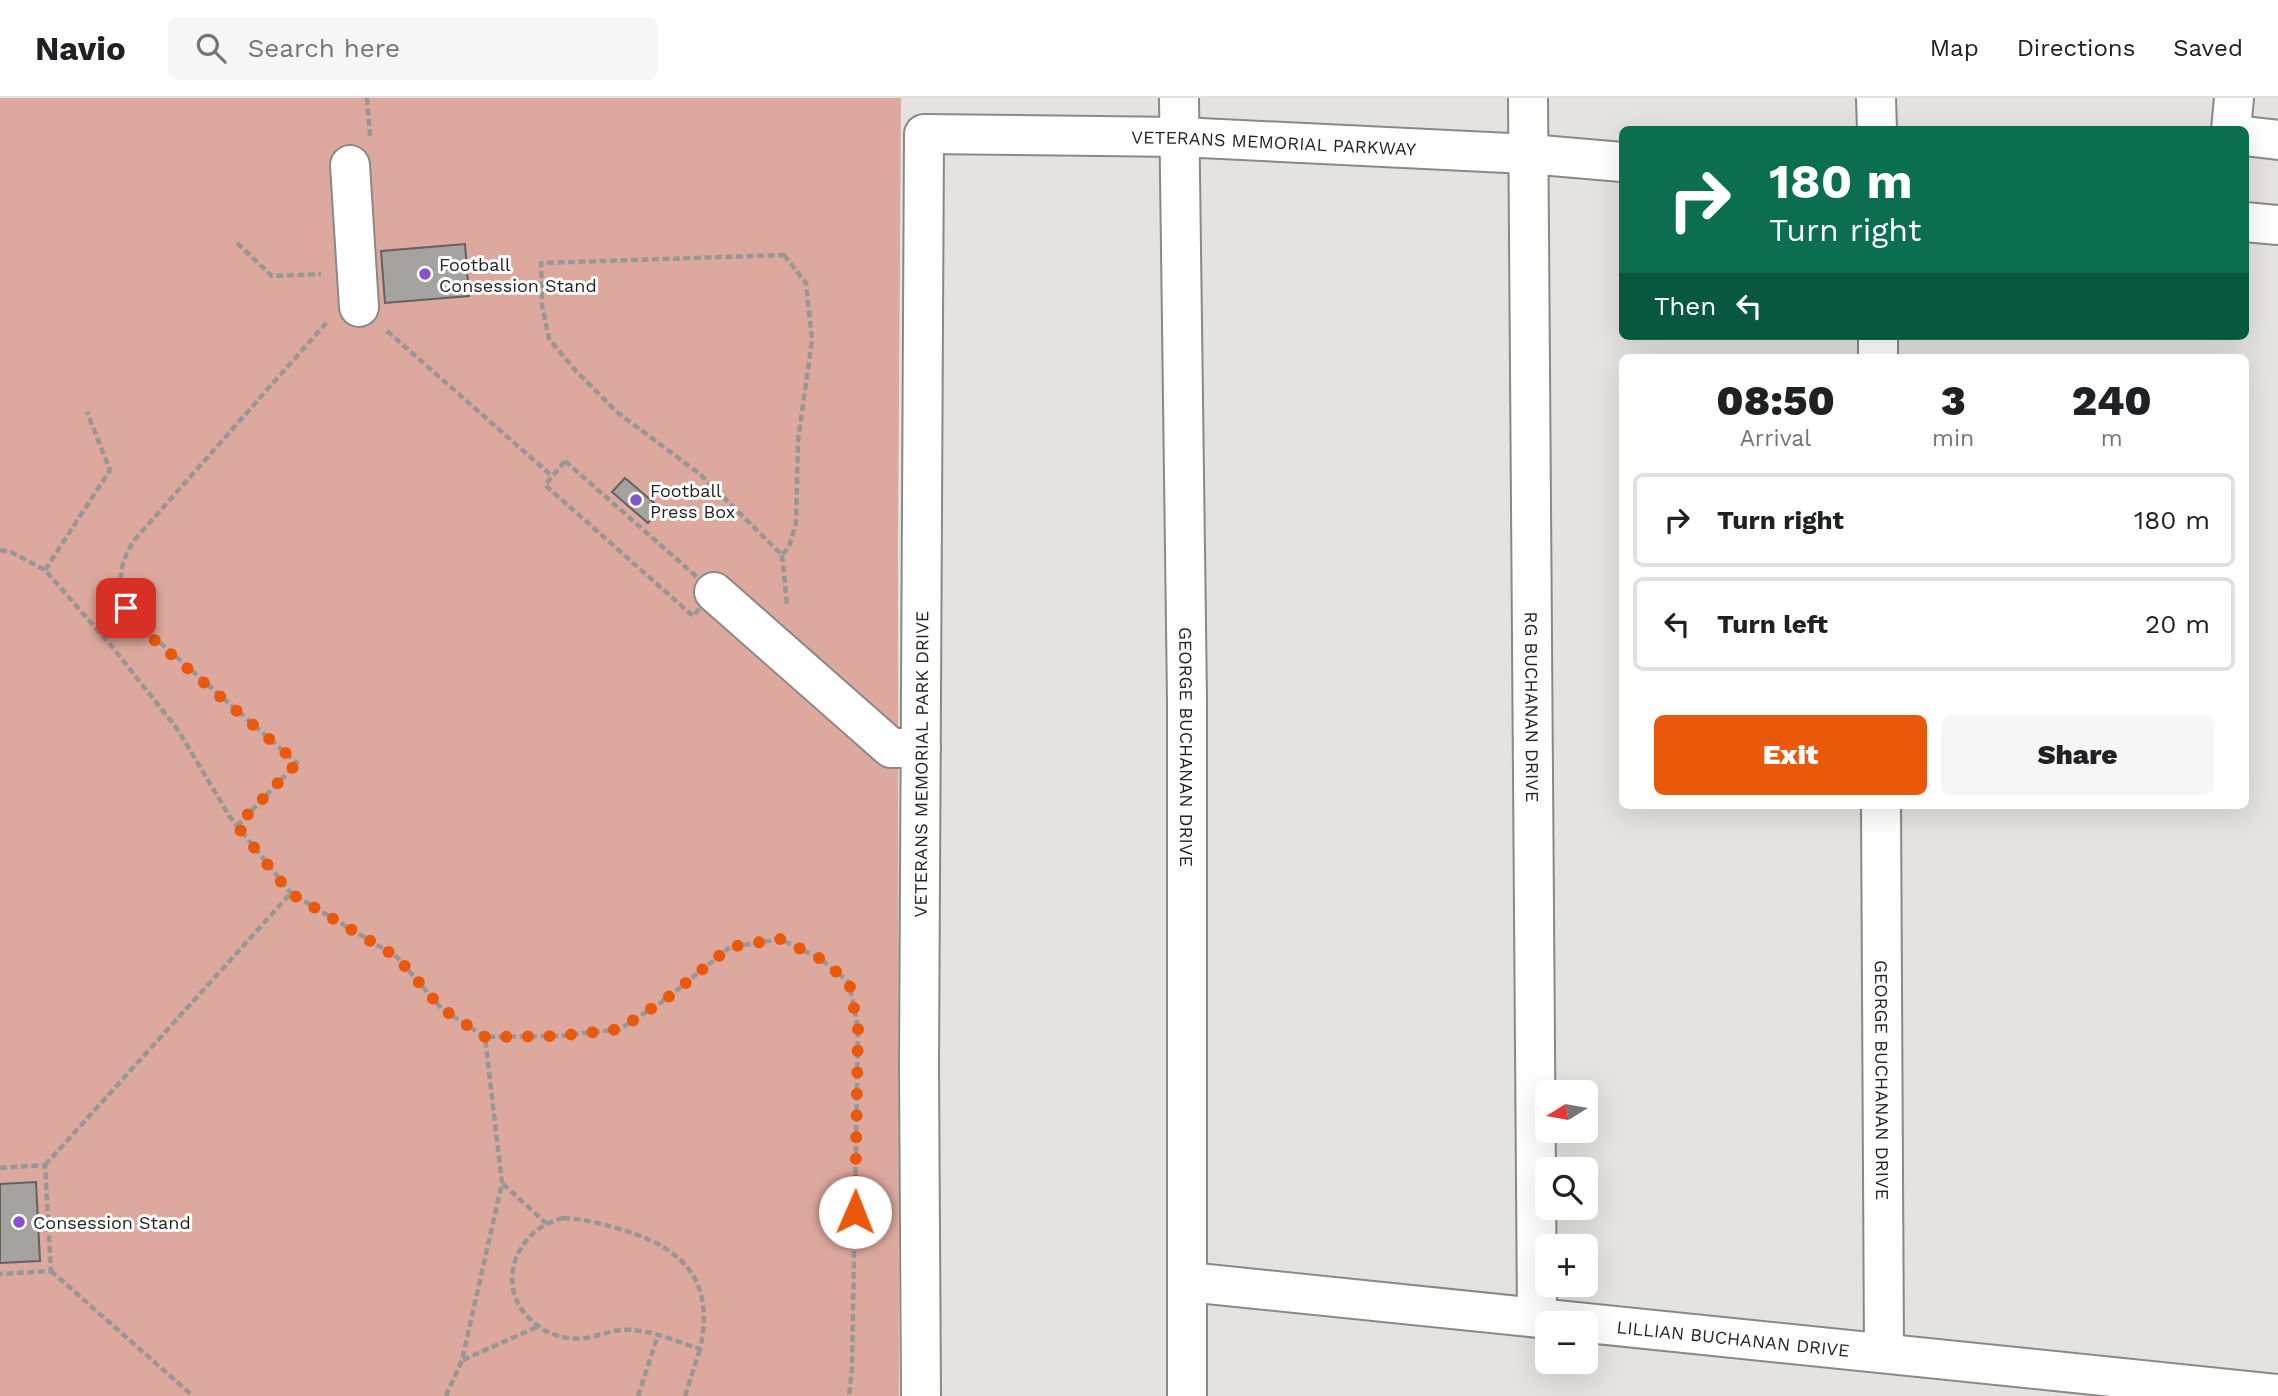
<!DOCTYPE html>
<meta charset="utf-8">
<style>
body{margin:0;font-family:"Work Sans",sans-serif;background:#f6f6f6;color:#202124;height:100vh;display:flex;flex-direction:column;font-size:26px;white-space:nowrap}
*{box-sizing:border-box;margin:0}
p{font-size:23px;color:#757577}
.icon{flex:none;width:38px;height:38px;fill:none;stroke:currentColor;stroke-width:2;stroke-linecap:round;stroke-linejoin:round}
.map{position:relative;flex:1;overflow:hidden}
.drawer{position:absolute;left:1619px;top:256px;width:630px;height:455px;display:flex;flex-direction:column;background:#fff;border-radius:10px;box-shadow:0 7px 28px #0002}
.drawer>*{flex:none}
.guide{position:absolute;left:1619px;top:28px;width:630px;height:214px;border-radius:10px;box-shadow:0 7px 28px #0002;background:#0b6e4f;color:#fff;overflow:hidden}
.needle{width:46px;rotate:259deg}
.buttons{position:absolute;left:1535px;top:982px;display:grid;gap:14px}
.buttons a{display:grid;place-items:center;width:63px;height:63px;border-radius:10px;background:#fff;box-shadow:0 7px 28px #0002;font-size:35px}
.pin{position:absolute;display:grid;place-items:center;width:60px;height:60px;color:#fff;margin:-30px;border-radius:14px;box-shadow:0 4px 10px #0006}
.me{position:absolute;width:77px;margin:-38px;rotate:1deg;stroke-linejoin:round;filter:drop-shadow(0 0 5px #0008)}
.turn{display:flex;align-items:center;gap:24px;height:147px;padding:0 35px;font-size:32px}
.turn .icon{width:91px;height:91px;stroke-width:2.5}
.turn b{display:block;font-size:49px;line-height:60px}
.then{display:flex;align-items:center;height:66px;padding:0 35px;background:#0003;gap:14px;font-size:26px}
.eta{display:flex;justify-content:space-evenly;align-items:center;height:119px;text-align:center}
.eta b{font-size:42px;font-weight:800;line-height:49px}
.primary-button{display:flex;gap:14px;margin-top:auto;padding:14px 35px}
.primary-button a{flex:1;height:80px;border-radius:10px;background:#ea580c;color:#fff;font-size:28px;font-weight:800;line-height:80px;text-align:center}
.primary-button a+a{background:#f6f6f6;color:#202124}
ul{padding:0;list-style:none}
li{display:flex;align-items:center;gap:21px;height:94px;margin:0 14px 10px;padding:0 21px;border:4px solid #e0e0e0;border-radius:10px}
li div{flex:1}
li b{display:block;font-size:26px}
li em{font-style:normal}
header{display:flex;align-items:center;gap:42px;box-sizing:border-box;height:98px;padding:0 35px;background:#fff;border-bottom:2px solid #e0e0e0}
header strong{font-size:33px}
nav{display:flex;gap:38px;margin-inline-start:auto;font-size:24px}
.search{width:490px;height:63px;background:#f6f6f6;display:flex;align-items:center;gap:18px;box-sizing:border-box;padding:0 24px;border-radius:10px;color:#757577;font-size:26px}
.map>svg:first-child{display:block}
</style>
<header>
<strong>Navio</strong>
<div class="search"><svg class="icon" aria-label="search" viewBox="0 0 24 24"><circle cx="10" cy="10" r="6"/><path d="M15 15l6 6"/></svg>Search here</div>
<nav><a>Map</a><a>Directions</a><a>Saved</a></nav>
</header>
<div class="map">
<svg width="2278" height="1298" viewBox="0 0 2278 1298">
<rect width="100%" height="100%" fill="#e4e3df"/>
<path fill="#dda89e" d="M0,0H901L898,450L899,1298H0Z"/>
<path fill="#a5a3a0" stroke="#64615f" stroke-width="2" d="M465,146L469,198L385,205L381,153Z
M625,380L660,410L648,425L612,394Z
M36,1084L40,1163L0,1165V1086Z"/>
<g fill="none" stroke-linecap="round" stroke-linejoin="round">
<g stroke="#8a8986" stroke-width="42">
<g id="minor">
<path id="s1" d="M1179,0L1187,602V1298"/>
<path id="s2" d="M1528,0L1537,1219"/>
<path d="M1876,0L1877,32"/>
<path d="M2231,32L2234,0"/>
<path d="M2245,38L2278,42"/>
<path d="M350,67L359,209"/>
<path d="M2245,124L2278,127"/>
<path d="M1878,238V259"/>
<path d="M714,494L891,650H921"/>
<path id="s3" d="M1881,707L1884,1255"/>
<path id="s4" d="M1188,1184L2278,1296"/>
<path id="s5" d="M921,1298L919,968L924,36L1180,39L1529,56L1622,64"/>
</g>
</g>
<path stroke="#989794" stroke-width="4.5" stroke-dasharray="7 3.5" stroke-linecap="butt" d="M367,0L370,38
M237,145L272,178L321,176
M784,157L806,185L812,242L798,343L796,425L789,449L782,457L700,376L618,315L576,273L549,241L542,207L541,165Z
M387,233L552,378
M565,363L714,494L693,518L545,387Z
M0,452L11,454L45,472L114,551L178,632L230,719L291,795L397,859L441,910L485,939L559,938L620,931L666,901L730,849L780,841L819,860L849,884L858,931L852,1270L849,1298
M782,457L787,507
M45,472L110,372L87,314
M237,728L297,665L139,526C115,500 115,467 137,439L327,224
M45,1067L291,795
M0,1070L45,1067L51,1173L0,1176
M503,1086L546,1125
M563,1120C582,1121 599,1125 616,1130C681,1148 716,1180 700,1251C678,1244 656,1234 633,1232C616,1230 602,1237 586,1240C557,1244 528,1228 516,1201C510,1187 511,1168 519,1154C530,1134 541,1127 563,1120Z
M51,1173L193,1298
M463,1262L539,1228
M446,1298L462,1262L502,1085L485,939
M638,1298L658,1237
M685,1298L700,1251"/>
<use href="#minor" stroke="#fff" stroke-width="38"/>
</g>
<g fill="none" stroke-linecap="round" stroke-linejoin="round">
<path stroke="#ea580c" stroke-width="12" stroke-dasharray="0 21.6" d="M126,510L150,538L297,665L237,728L290,795L397,859L441,910L485,939L559,938L620,931L666,901L730,849L780,841L819,860L849,884L858,931L855,1114"/>
</g>
<g fill="#8554cc" stroke="#fff" stroke-width="2.5">
<circle cx="425" cy="176" r="7"/>
<circle cx="636" cy="402" r="7"/>
<circle cx="19" cy="1124" r="7"/>
</g>
<g text-anchor="middle" dominant-baseline="central" stroke-width="6" stroke-linejoin="round" paint-order="stroke">
<g font-size="18" fill="#252523" stroke="#fff">
<text stroke="none"><textPath href="#s5" startOffset="1612">VETERANS MEMORIAL PARKWAY</textPath></text>
<text stroke="none"><textPath href="#s2" startOffset="609">RG BUCHANAN DRIVE</textPath></text>
<text stroke="none"><textPath href="#s1" startOffset="649">GEORGE BUCHANAN DRIVE</textPath></text>
<text stroke="none"><textPath href="#s5" startOffset="632">VETERANS MEMORIAL PARK DRIVE</textPath></text>
<text stroke="none"><textPath href="#s3" startOffset="275">GEORGE BUCHANAN DRIVE</textPath></text>
<text stroke="none"><textPath href="#s4" startOffset="548">LILLIAN BUCHANAN DRIVE</textPath></text>
</g>
<g font-size="18" fill="#252523" stroke="#fff" text-anchor="start">
<text x="439" y="166">Football<tspan x="439" dy="21">Consession Stand</tspan></text>
<text x="650" y="392">Football<tspan x="650" dy="21">Press Box</tspan></text>
<text x="33" y="1124">Consession Stand</text>
</g>
</g>
</svg>
<div class="buttons">
<a><svg class="needle" viewBox="-14 -14 28 28"><path d="M0-13l5 13h-10z" fill="#e53935"/><path d="M0 13l5-13h-10z" fill="#757577"/></svg></a>
<a><svg class="icon" aria-label="search" viewBox="0 0 24 24"><circle cx="10" cy="10" r="6"/><path d="M15 15l6 6"/></svg></a>
<a>+</a>
<a>−</a>
</div>
<div class="pin" style="left:126px;top:510px;background:#d93025"><svg class="icon" aria-label="arrive" viewBox="0 0 24 24"><path d="M6 21V4h12l-3 4 3 4H6"/></svg></div>
<svg class="me" style="left:855px;top:1114px" viewBox="-20 -20 40 40"><circle r="19" fill="#fff"/><path d="M0-13L10 11 0 6-10 11z" fill="#ea580c"/></svg>
<div class="guide">
<div class="turn"><svg class="icon" aria-label="right" viewBox="0 0 24 24"><path d="M7 20v-9h11M14 6l5 5-5 5"/></svg><div><b>180 m</b>Turn right</div></div>
<div class="then">Then<svg class="icon" aria-label="left" viewBox="0 0 24 24"><path d="M17 20v-9H6M10 6l-5 5 5 5"/></svg></div>
</div>
<section class="drawer">
<div class="eta">
<div><b>08:50</b><p>Arrival</p></div>
<div><b>3</b><p>min</p></div>
<div><b>240</b><p>m</p></div>
</div>
<ul>
<li><svg class="icon" aria-label="right" viewBox="0 0 24 24"><path d="M7 20v-9h11M14 6l5 5-5 5"/></svg><div><b>Turn right</b></div><em>180 m</em></li>
<li><svg class="icon" aria-label="left" viewBox="0 0 24 24"><path d="M17 20v-9H6M10 6l-5 5 5 5"/></svg><div><b>Turn left</b></div><em>20 m</em></li>
</ul>
<div class="primary-button"><a>Exit</a><a>Share</a></div>
</section>
</div>
